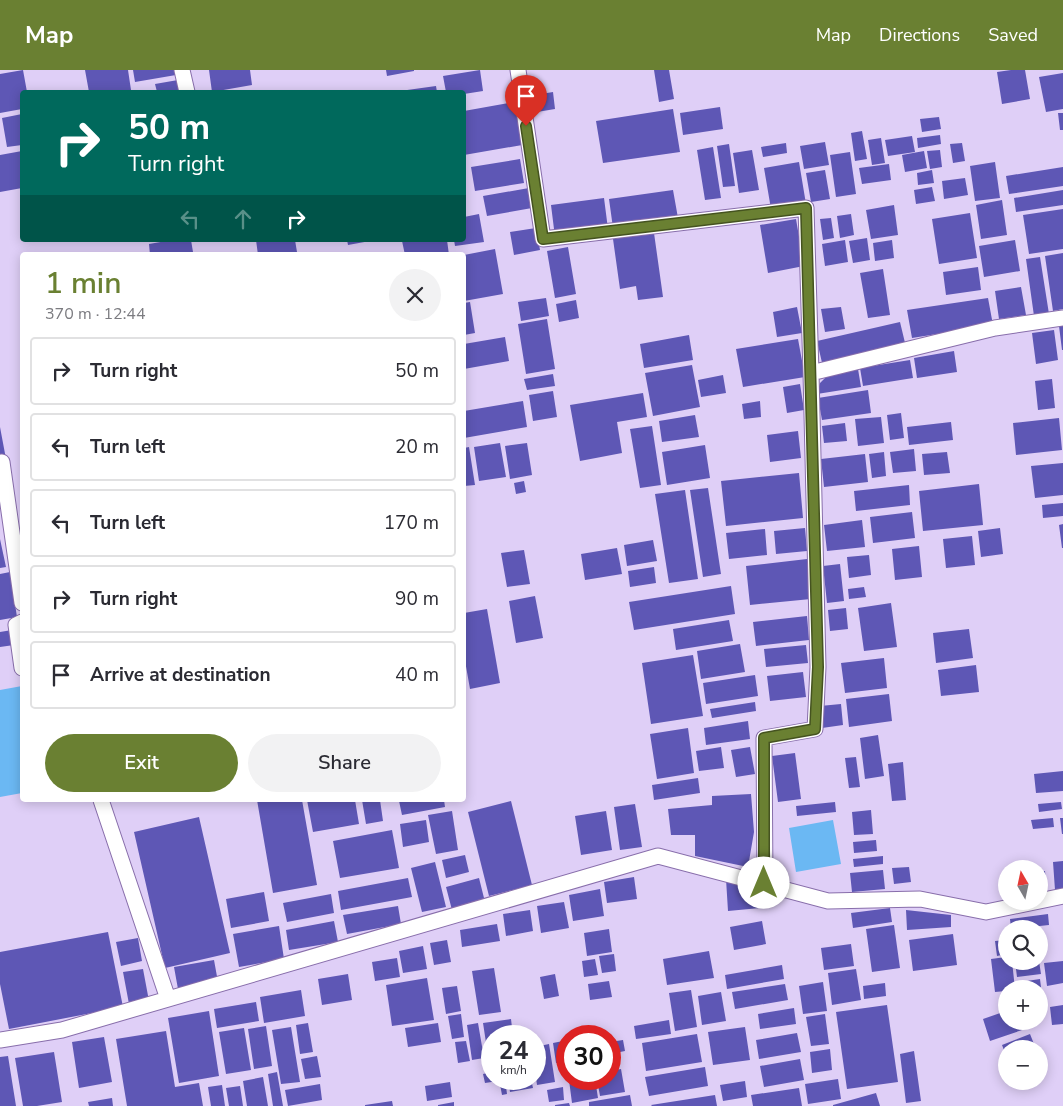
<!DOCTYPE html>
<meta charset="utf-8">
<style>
body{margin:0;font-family:"Nunito Sans",sans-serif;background:#f2f2f3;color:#2b2b33;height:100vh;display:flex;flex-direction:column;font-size:19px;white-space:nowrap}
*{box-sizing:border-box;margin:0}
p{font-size:16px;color:#7c7c81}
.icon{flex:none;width:28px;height:28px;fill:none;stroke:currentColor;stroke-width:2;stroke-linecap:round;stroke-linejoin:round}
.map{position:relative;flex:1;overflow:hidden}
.panel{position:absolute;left:20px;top:182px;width:446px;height:550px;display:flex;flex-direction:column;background:#fff;border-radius:5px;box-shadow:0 2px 12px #0003}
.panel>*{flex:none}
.guide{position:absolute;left:20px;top:20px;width:446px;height:152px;border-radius:5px;box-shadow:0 2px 12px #0003;background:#00695c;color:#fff;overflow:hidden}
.needle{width:32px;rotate:351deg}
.controls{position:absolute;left:998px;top:790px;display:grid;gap:10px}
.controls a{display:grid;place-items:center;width:50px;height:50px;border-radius:50%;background:#fff;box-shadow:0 2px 12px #0003;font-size:25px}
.speed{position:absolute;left:481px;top:955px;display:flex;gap:10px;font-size:25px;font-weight:700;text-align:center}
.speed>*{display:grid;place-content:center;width:65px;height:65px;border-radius:50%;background:#fff;box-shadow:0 2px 12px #0003;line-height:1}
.speed small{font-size:12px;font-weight:400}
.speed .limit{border:8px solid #d22;background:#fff;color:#111}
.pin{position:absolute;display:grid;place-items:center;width:42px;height:42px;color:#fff;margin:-51px -21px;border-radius:50% 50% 50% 0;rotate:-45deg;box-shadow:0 0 5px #0007}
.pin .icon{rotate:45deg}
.me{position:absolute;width:55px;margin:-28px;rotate:0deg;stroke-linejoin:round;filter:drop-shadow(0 0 4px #0008)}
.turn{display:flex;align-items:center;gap:18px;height:105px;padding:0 25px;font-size:22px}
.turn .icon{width:65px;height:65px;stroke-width:2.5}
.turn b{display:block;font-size:35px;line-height:42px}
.lanes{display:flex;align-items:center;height:48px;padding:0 25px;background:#0003;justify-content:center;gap:25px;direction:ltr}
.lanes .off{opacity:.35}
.round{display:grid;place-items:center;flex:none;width:52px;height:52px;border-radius:26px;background:#f2f2f3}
.headline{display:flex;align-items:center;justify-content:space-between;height:85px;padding:0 25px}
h1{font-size:30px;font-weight:600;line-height:38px;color:#6a8032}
.primary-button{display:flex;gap:10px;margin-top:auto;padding:10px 25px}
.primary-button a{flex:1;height:58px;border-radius:30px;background:#6a8032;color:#fff;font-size:20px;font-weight:600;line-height:58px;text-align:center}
.primary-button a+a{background:#f2f2f3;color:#2b2b33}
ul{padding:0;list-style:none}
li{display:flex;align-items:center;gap:15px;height:68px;margin:0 10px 8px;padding:0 15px;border:2px solid #e1e1e2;border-radius:5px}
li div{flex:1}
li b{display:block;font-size:19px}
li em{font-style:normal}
header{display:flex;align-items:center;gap:30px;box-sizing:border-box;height:70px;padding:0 25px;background:#6a8032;color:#fff}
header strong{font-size:24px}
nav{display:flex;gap:28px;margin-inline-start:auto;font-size:18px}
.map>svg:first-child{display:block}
</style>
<header>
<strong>Map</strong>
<nav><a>Map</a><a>Directions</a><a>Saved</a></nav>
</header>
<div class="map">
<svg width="1063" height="1036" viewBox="0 0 1063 1036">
<rect width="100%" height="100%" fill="#dfcff7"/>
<path fill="#6bb8f3" d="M22,616V723L0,727V620Z
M833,750L841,794L796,802L789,758Z"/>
<path fill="#5e57b5" d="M23,0L27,22H22V39L0,43V4Z
M85,0H128L131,20L116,22H89Z
M133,0H175L176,5L135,12Z
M209,0H250L252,15L212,22Z
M386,0H414V1L387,6Z
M480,0L483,21L464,24V22H446L443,6Z
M654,0H669L674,29L659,32Z
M1011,0H1025L1030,29L1002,34L997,2Z
M1063,3V39L1046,42L1039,7Z
M178,10L180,22H157L155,14Z
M436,16L437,22H400V21Z
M553,22L555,39L537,42L535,25Z
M520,31L528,74L464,85V41Z
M720,37L723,59L683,65L680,43Z
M673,39L680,82L603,93L596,51Z
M1058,43H1063V60H1060Z
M22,44V75L7,77L2,48Z
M939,47L941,59L922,62L920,49Z
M862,61L867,89L855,91L851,63Z
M940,65L941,74L918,78L917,68Z
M912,66L915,82L888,86L885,70Z
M881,68L885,93L872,95L868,70Z
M825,72L829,95L804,99L800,76Z
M786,73L787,83L763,87L761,77Z
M962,73L965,91L953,93L950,74Z
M729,74L735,116L723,117L717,76Z
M713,77L721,128L705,130L697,80Z
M752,80L759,120L739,123L733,83Z
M940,80L942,97L930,99L927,81Z
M22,81V118L0,122V85Z
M924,81L927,98L905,102L902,85Z
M850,82L856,124L836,127L830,85Z
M520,89L524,113L475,121L471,97Z
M799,92L806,134L771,139L764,98Z
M995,92L1000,128L975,131L970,96Z
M889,94L891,110L862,114L859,98Z
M1063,97V116L1009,124L1006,106Z
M825,100L830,129L811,132L806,103Z
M932,100L934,113L918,115L917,103Z
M965,108L968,125L944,129L942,111Z
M932,117L935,131L916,134L914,120Z
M529,118L532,138L487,146L483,126Z
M673,120L678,148L613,158L609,129Z
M1063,120V135L1016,142L1014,128Z
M604,128L608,159L555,167L551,135Z
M1002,130L1007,165L981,169L976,135Z
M894,135L898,165L871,169L866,140Z
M1063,139V179L1029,184L1023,145Z
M970,143L977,188L939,194L932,149Z
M479,144L484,172L455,176L454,170H464V147Z
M851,144L854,165L840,168L837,146Z
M831,148L834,168L823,170L820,149Z
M796,149L804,196L768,203L760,155Z
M536,158L540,180L514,185L510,162Z
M654,163L663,227L638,230L636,216L620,219L613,169Z
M867,168L870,190L853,193L849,171Z
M172,170H191L193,182L178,185H150L149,174Z
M256,170H295L297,182L276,185H258Z
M347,170H370V171L348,175Z
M408,170H447L449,185H405L402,171Z
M845,170L848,192L825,196L822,174Z
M892,170L894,188L875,191L873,173Z
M1015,170L1020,201L984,207L979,176Z
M568,177L576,224L555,228L547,181Z
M495,179L503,224L464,231V185Z
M1063,183V239L1053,241L1045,186Z
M1040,187L1049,244L1034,246L1026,189Z
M978,197L981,220L946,225L943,202Z
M883,199L890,245L868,248L860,203Z
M1021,217L1026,245L999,249L995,221Z
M546,228L549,246L521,251L518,232Z
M988,228L993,255L912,268L907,240Z
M576,230L579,248L559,252L556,234Z
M470,232L475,263L464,265V233Z
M797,237L802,263L777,267L773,242Z
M841,237L845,259L825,262L821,239Z
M547,249L555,299L526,304L518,254Z
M900,252L906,277L823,297L817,271Z
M1059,256H1063V280H1062Z
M1054,260L1058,290L1036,294L1032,263Z
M689,265L693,290L644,298L640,274Z
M505,267L509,291L464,299V274Z
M798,269L805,307L743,317L736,279Z
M954,281L957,302L917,308L914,288Z
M910,290L913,308L863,316L860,298Z
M692,295L700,337L653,346L645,303Z
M858,299L861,317L817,324L820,313L829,304Z
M553,304L555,316L527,320L524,309Z
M723,305L726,323L701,327L698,310Z
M1052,309L1055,338L1038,340L1035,311Z
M800,314L804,340L787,343L783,317Z
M868,320L871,343L822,350L818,328Z
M553,321L557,347L533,351L529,325Z
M643,323L647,347L617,352L622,383L580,391L570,335Z
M523,331L527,357L464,368V341Z
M760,331L761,347L744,349L742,334Z
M901,343L904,368L890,370L887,345Z
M695,345L699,367L662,372L659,351Z
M881,347L884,373L858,376L855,349Z
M1059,348L1062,380L1016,385L1013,353Z
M951,352L953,370L909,375L907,357Z
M845,353L847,371L824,373L822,356Z
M652,356L661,415L640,418L630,359Z
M0,357L6,389L0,390Z
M798,361L801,388L770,392L767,365Z
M500,373L506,407L479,411L474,377Z
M527,373L532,405L510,409L505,376Z
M705,375L710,408L667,415L662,382Z
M469,377L475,415L464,416V378Z
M914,379L916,401L893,403L890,382Z
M884,382L886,406L872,408L869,384Z
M947,382L950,403L924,405L922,384Z
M865,384L868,412L824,417L821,389Z
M1063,393V425L1035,428L1031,396Z
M799,403L803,448L726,456L721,411Z
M524,411L526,422L516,424L514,413Z
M979,414L983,455L923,461L919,421Z
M909,415L910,435L856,441L854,421Z
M708,418L721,504L703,507L690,420Z
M685,420L698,509L669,513L655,424Z
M1063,433V446L1043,448L1042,435Z
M912,442L915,468L873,473L870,447Z
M862,450L865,477L827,481L824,455Z
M1063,454V478H1062L1059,455Z
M805,458L807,481L776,484L774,461Z
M1000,458L1003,484L981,487L978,461Z
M765,459L767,485L729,489L726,463Z
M972,466L975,495L946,498L943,469Z
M0,469L6,497L0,498Z
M653,470L657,491L627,496L624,475Z
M919,476L922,507L895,510L892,479Z
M617,478L622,504L585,510L581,484Z
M524,480L530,514L507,517L501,483Z
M869,485L871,505L849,508L847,487Z
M807,489L811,529L750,535L746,496Z
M840,494L844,531L827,533L823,496Z
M654,497L656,513L630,517L628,501Z
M10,502L17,547L0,550V504Z
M731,516L735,544L634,560L629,532Z
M864,517L866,527L849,529L848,519Z
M535,526L543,568L516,573L509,531Z
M891,533L897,577L864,581L858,538Z
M846,538L848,559L830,561L828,540Z
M487,539L500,613L470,619L464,585V543Z
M807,546L809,570L756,576L753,552Z
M729,550L733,571L676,580L673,559Z
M969,559L973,588L936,593L933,563Z
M12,560L14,575L0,577V562Z
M740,574L745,602L701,609L697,581Z
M806,575L808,593L766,597L764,579Z
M693,585L703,646L651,654L642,593Z
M884,588L887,618L845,623L841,593Z
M976,595L979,622L941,626L938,600Z
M803,602L806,627L770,631L767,606Z
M755,605L758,626L706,634L703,613Z
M889,624L892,651L849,657L846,629Z
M755,632L756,641L712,648L710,639Z
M841,634L843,655L822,658L820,636Z
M748,651L750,669L706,675L704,658Z
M688,658L694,703L657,709L650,664Z
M878,665L884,706L865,709L860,668Z
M721,677L724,698L699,701L696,681Z
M750,677L755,704L736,707L731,680Z
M795,683L801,729L778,732L772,686Z
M856,687L860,717L849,718L845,688Z
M903,692L906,730L892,731L888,694Z
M1063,701V721L1036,723L1034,704Z
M698,708L700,723L654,730L652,715Z
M751,724L754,762L748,797L695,786V765H671L668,739L712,735V726Z
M257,730H302L317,815L273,823Z
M307,730H355L359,754L313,762Z
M362,730H380L383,751L366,754Z
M406,730H444L445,737L402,745L399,731Z
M511,731L532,815L489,826L468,742Z
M835,732L836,742L797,746L796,736Z
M1061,732L1062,739L1039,742L1038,734Z
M635,734L642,777L620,780L614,737Z
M871,740L873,764L854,765L852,742Z
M452,741L458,780L436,784L428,745Z
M606,741L612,780L581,785L575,746Z
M199,747L230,883L165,898L134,762Z
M1053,748L1054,757L1033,759L1031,750Z
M1060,748H1063V764H1062Z
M426,750L429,772L403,777L400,754Z
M392,760L399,798L340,808L333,771Z
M876,770L877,781L854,783L853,772Z
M465,785L469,802L446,808L442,790Z
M883,786V794L854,797L853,789Z
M1063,791V819L1055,820L1053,792Z
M435,792L446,837L422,842L411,798Z
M909,797L911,812L894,814L892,798Z
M883,800L885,819L852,822L850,803Z
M1039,801H1045L1047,825L1039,826Z
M634,807L637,829L607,833L604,812Z
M408,808L412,827L341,840L338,821Z
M479,808L485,832L452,840L446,817Z
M726,809L758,822L760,838L728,841Z
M600,819L604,846L573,851L569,825Z
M264,822L269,851L231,858L226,829Z
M331,824L334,843L287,852L283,833Z
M564,832L569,858L541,863L537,836Z
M398,836L401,854L347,864L343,845Z
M890,838L892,852L853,858L851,843Z
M530,840L533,861L506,866L503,844Z
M906,840L951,845V857L907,860Z
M1048,844L1049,855L1011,859L1010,849Z
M334,851L338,872L289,880L286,860Z
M762,851L766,874L734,880L730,857Z
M497,854L500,871L462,877L460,860Z
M894,855L900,898L872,902L866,859Z
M279,856L284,889L239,897L233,864Z
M609,859L612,882L587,886L584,863Z
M108,862L123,937L9,959L0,914V882Z
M953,864L957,895L913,901L909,870Z
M138,868L142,891L121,896L116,872Z
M447,870L451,892L434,895L430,873Z
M1006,870V884L997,886L995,871Z
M851,874L854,896L824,900L821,878Z
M423,876L427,899L403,903L399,881Z
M709,881L714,908L667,915L663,889Z
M614,884L616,901L602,903L599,886Z
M1006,887V891H1012L1015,919H1006V921L995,922L991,889Z
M397,888L400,907L375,911L372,892Z
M595,889L598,905L584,907L582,891Z
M214,890L218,912L178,919L174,897Z
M1015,891H1039L1041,904L1017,907Z
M1063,891V913L1047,916L1044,893Z
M782,895L784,909L727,919L725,905Z
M494,898L501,942L479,945L472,901Z
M143,899L149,931L129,934L123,902Z
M856,899L861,930L832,935L828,903Z
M348,904L352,930L322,935L318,909Z
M555,904L559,926L544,929L540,907Z
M427,908L434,950L392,956L386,915Z
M1040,909L1044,942L1039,943V919H1020V912Z
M609,911L612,927L590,930L588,914Z
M823,912L827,941L803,944L799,916Z
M885,913L886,926L864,929L863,916Z
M785,914L788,930L735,939L732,922Z
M457,916L461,941L446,944L442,918Z
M301,920L305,946L264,953L260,927Z
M691,920L697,957L675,961L669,923Z
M721,922L726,951L702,955L698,926Z
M256,932L259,951L217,958L214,939Z
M887,935L898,1012L847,1019L836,942Z
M1063,935V954L1052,955L1050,937Z
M794,938L796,954L760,959L758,944Z
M209,941L219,1006L179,1013L168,948Z
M1006,941V951H1019L1022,960L990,971L983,949Z
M461,944L464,967L452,969L448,946Z
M825,944L829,974L811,976L806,947Z
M511,949L513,966H492V979H487L483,953Z
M669,950L671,964L636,969L634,956Z
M308,953L313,982L300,984L296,955Z
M438,953L441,972L408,977L405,958Z
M478,953L484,988L472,990L467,955Z
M266,956L272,996L254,999L248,959Z
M291,957L300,1012L281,1014L272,960Z
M745,957L750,990L713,995L708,962Z
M244,958L251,1000L226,1004L219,962Z
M166,961L175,1017L199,1013L203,1036H127L116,969Z
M797,963L801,982L759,989L756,970Z
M697,964L702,992L646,1001L642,973Z
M1030,964L1036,979H1006V985L1002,975Z
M104,967L112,1012L79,1018L72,972Z
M568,970V992L556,993L553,973Z
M623,970L625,981L610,984V972Z
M466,971L470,991L458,993L455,972Z
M549,974L555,1012L537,1015L535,1001V977Z
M830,979L832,1000L812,1003L810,982Z
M914,981L921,1031L906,1033L900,984Z
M54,982L62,1032L37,1036H23L15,988Z
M8,986L16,1036H0V987Z
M317,986L321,1007L305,1009L301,989Z
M800,989L804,1010L764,1017L760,996Z
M492,990V997L485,998L484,991Z
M705,997L708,1016L649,1026L645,1007Z
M621,999L625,1022L600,1026L597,1009H610V1001Z
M277,1002L283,1036H273L268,1004Z
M492,1002V1009H497L498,1011L485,1013L483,1004Z
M263,1007L268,1036H247L243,1011Z
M499,1009H505L507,1024L502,1025Z
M508,1009H531L533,1018L510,1022Z
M575,1009H595L598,1028L572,1033L569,1010Z
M838,1009L841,1029L808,1034L805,1014Z
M745,1011L747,1027L723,1031L720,1015Z
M450,1012L452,1027L427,1031L425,1016Z
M320,1014L322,1030L288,1036L285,1020Z
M222,1015L225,1036H211L208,1017Z
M240,1016L243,1036H229L226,1018Z
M563,1017L564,1030L549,1032L547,1020Z
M799,1018L802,1036H753L751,1025Z
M876,1023L880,1036H833V1035Z
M630,1025L632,1036H589V1032Z
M715,1025L717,1036H652L651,1035Z
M112,1028L113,1036H89L88,1032Z
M392,1031L393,1036H365V1035Z
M454,1032V1036H438V1035Z
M569,1033L570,1036H555V1035Z"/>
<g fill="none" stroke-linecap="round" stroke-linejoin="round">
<g stroke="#886eab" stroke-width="17">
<path id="minor" d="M182,0L187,22
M518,0L543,169L806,138L811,303
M2,392L22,533
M22,552L16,555L22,598
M101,730L168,929
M765,813L764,668L815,659L818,597L811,303L995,258L1063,248
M0,970L62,960L658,786L828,831L920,829L986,842L1063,826"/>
</g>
<use href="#minor" stroke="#fff" stroke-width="15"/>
</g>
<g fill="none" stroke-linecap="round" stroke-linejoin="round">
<g stroke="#455320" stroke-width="12">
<path id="route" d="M526,56L543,169L806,138L818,597L815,659L764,668V813"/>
</g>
<use href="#route" stroke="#6a8032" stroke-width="9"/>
</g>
</svg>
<div class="controls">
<a><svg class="needle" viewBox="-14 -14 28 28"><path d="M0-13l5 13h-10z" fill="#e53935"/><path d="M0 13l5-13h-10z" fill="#7c7c81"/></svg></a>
<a><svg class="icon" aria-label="search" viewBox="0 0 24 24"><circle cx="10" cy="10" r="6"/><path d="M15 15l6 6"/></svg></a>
<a>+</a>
<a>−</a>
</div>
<div class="speed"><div>24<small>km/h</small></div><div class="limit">30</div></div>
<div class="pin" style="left:526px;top:56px;background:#d93025"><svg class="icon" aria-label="arrive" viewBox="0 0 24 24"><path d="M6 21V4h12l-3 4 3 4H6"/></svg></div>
<svg class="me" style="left:764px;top:813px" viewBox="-20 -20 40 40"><circle r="19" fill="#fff"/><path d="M0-13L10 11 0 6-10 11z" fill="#6a8032"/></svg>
<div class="guide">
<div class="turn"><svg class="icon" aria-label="right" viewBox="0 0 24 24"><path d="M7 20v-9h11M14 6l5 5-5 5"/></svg><div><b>50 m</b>Turn right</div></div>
<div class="lanes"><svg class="icon off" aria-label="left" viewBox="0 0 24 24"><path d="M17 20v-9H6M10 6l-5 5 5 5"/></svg><svg class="icon off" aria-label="ahead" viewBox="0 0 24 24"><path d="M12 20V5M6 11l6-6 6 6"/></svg><svg class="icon" aria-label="right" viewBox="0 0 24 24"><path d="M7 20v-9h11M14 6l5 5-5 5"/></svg></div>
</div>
<section class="panel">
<div class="headline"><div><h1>1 min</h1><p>370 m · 12:44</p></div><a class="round"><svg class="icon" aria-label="close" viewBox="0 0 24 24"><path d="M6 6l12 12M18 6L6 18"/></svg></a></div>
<ul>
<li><svg class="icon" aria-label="right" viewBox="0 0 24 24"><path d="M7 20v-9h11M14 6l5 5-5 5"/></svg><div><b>Turn right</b></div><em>50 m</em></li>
<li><svg class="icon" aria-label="left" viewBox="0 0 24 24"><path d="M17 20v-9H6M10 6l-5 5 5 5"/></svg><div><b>Turn left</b></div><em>20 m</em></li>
<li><svg class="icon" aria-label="left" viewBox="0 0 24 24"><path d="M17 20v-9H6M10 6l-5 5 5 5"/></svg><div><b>Turn left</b></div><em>170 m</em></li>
<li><svg class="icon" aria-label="right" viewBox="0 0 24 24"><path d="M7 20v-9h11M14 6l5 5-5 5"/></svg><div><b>Turn right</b></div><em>90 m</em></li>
<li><svg class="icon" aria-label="arrive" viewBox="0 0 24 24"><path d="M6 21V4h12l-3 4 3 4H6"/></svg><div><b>Arrive at destination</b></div><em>40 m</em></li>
</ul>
<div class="primary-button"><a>Exit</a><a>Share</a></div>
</section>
</div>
